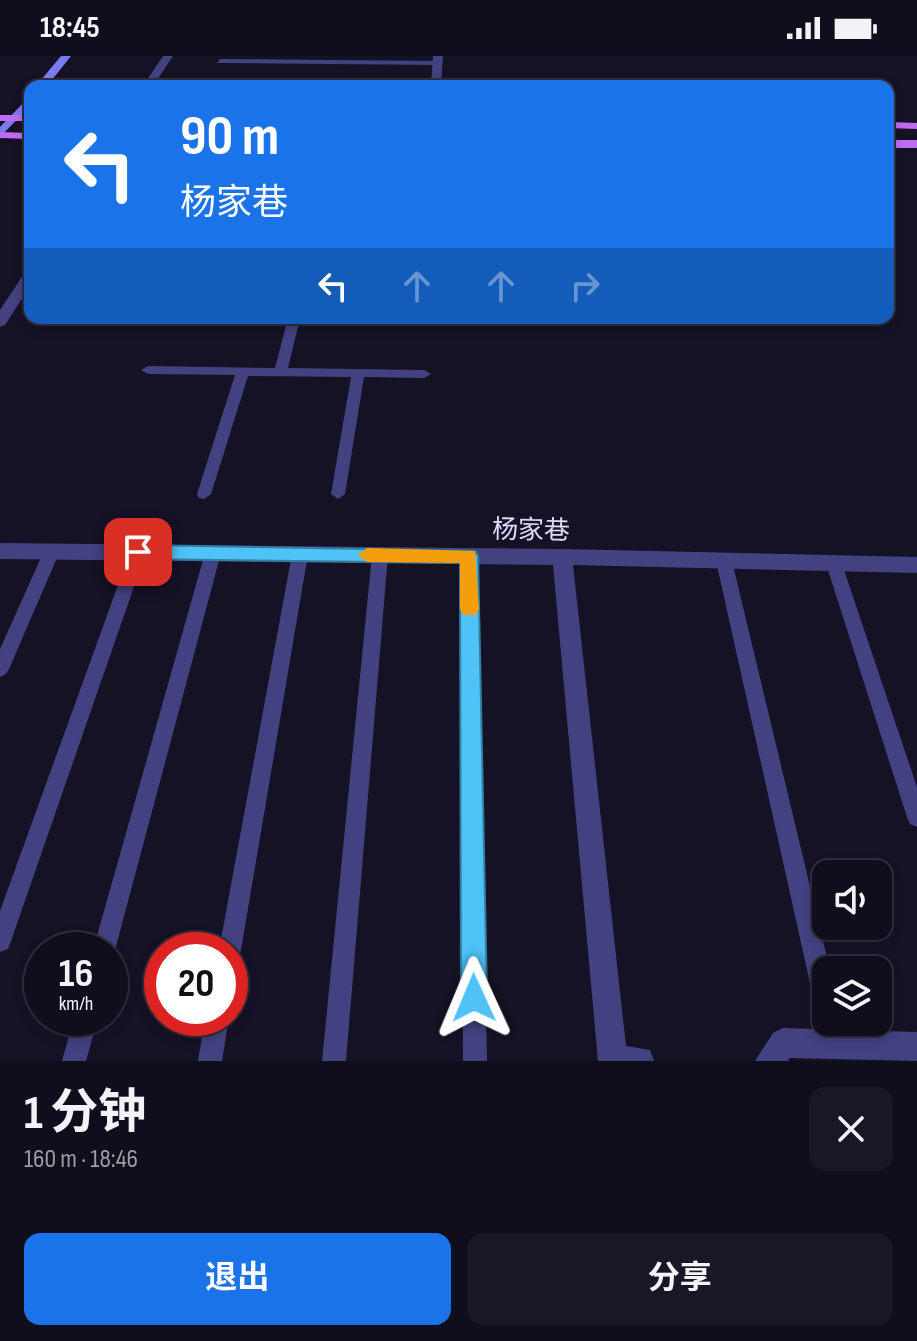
<!DOCTYPE html>
<html lang="zh">
<meta charset="utf-8">
<style>
body{margin:0;font-family:"Sofia Sans Condensed","Noto Sans SC",sans-serif;background:#191725;color:#f1f3f6;height:100vh;display:flex;flex-direction:column;font-size:30px;white-space:nowrap}
*{box-sizing:border-box;margin:0}
p{font-size:26px;color:#9c9ca3}
.icon{flex:none;width:44px;height:44px;fill:none;stroke:currentColor;stroke-width:2;stroke-linecap:round;stroke-linejoin:round}
.map{position:relative;height:1005px;overflow:hidden}
.side{display:flex;flex-direction:column;background:#100e1c;flex:1}
.side>*{flex:none}
.top-card{position:absolute;left:24px;top:24px;width:870px;height:244px;border-radius:16px;box-shadow:0 4px 12px #0003,0 0 0 2px #302e3b;background:#1a73e8;color:#fff;overflow:hidden}
.tools{position:absolute;left:812px;top:804px;display:grid;gap:16px}
.tools a{display:grid;place-items:center;width:80px;height:80px;border-radius:16px;background:#100e1c;box-shadow:0 4px 12px #0003,0 0 0 2px #302e3b;font-size:40px}
.speed{position:absolute;left:24px;top:876px;display:flex;gap:16px;font-size:40px;font-weight:700;text-align:center}
.speed>*{display:grid;place-content:center;width:104px;height:104px;border-radius:50%;background:#100e1c;box-shadow:0 4px 12px #0003,0 0 0 2px #302e3b;line-height:1}
.speed small{font-size:20px;font-weight:400}
.speed .limit{border:12px solid #d22;background:#fff;color:#111}
.pin{position:absolute;display:grid;place-items:center;width:68px;height:68px;color:#fff;margin:-34px;border-radius:16px;box-shadow:0 4px 12px #0006}
.me{position:absolute;width:88px;margin:-44px;rotate:359deg;stroke-linejoin:round;filter:drop-shadow(0 0 6px #0008)}
.turn{display:flex;align-items:center;gap:28px;height:168px;padding:0 24px;font-size:36px}
.turn .icon{width:104px;height:104px;stroke-width:2.5}
.turn b{display:block;font-size:56px;line-height:68px}
.lanes{display:flex;align-items:center;height:76px;padding:0 24px;background:#0003;justify-content:center;gap:40px;direction:ltr}
.lanes .off{opacity:.35}
.round{display:grid;place-items:center;flex:none;width:84px;height:84px;border-radius:16px;background:#191725}
.head{display:flex;align-items:center;justify-content:space-between;height:136px;padding:0 24px}
h1{font-size:48px;font-weight:700;line-height:60px}
.action{display:flex;gap:16px;margin-top:auto;padding:16px 24px}
.action a{flex:1;height:92px;border-radius:16px;background:#1a73e8;color:#fff;font-size:32px;font-weight:700;line-height:92px;text-align:center}
.action a+a{background:#191725;color:#f1f3f6}
.status{display:flex;justify-content:space-between;align-items:center;height:56px;padding:0 40px;background:#100e1c;direction:ltr}
.status svg{height:22px;fill:currentColor}
.map>svg:first-child{display:block}
</style>
<div class="status"><b>18:45</b><svg viewBox="0 0 49 12"><path d="M0 12V9h3v3zM5 12V6h3v6zM10 12V3h3v9zM15 12V0h3v12zM26 1h20v11H26zM47 4h2v5h-2z"/></svg></div>
<div class="map">
<svg width="917" height="1005" viewBox="0 0 917 1005">
<rect width="100%" height="100%" fill="#151226"/>
<g fill="none" stroke-linecap="round" stroke-linejoin="round">
<path fill="#434281" fill-rule="evenodd" d="M220,3L438,5L442,7L438,9L217,7Z
M288,262H300L288,312L424,314L431,318L424,322L364,321L345,438L338,443L331,438L351,321L248,320L211,438L204,443L199,442L197,438L235,319L148,318L141,314L148,310L275,312Z
M417,262H452L453,263C445,269 425,268 417,262Z
M52,489L58,491L60,495L9,613L6,618L0,621V593L44,495L46,491Z
M138,490L144,492L146,496L11,885L8,893L0,896V855L130,496L132,492Z
M213,491L219,493L221,497L115,894L110,903V894H93L205,497L207,493Z
M300,492L306,494L308,498L241,894L238,902L230,905V894H219L292,498L294,494Z
M380,493L386,495L388,499L346,1005H322L372,499L374,495Z
M469,494L475,496L477,500L487,1005H463L461,500L463,496Z
M724,499L730,501L732,505L830,914H826V966H843L848,989L844,997L836,1001L828,997L819,966L826,956L818,953L814,945L716,505L718,501Z
M834,502L840,504L842,508L917,731V771L910,768L907,761L826,508L828,504Z
M74,962H98L86,1005H62Z
M205,962H229L222,1005H198Z"/>
<path fill="#434281" fill-rule="evenodd" d="M163,0H173L153,30H143Z
M433,0H443L441,30H431Z
M30,215V230L5,269L0,271V254L25,216Z
M0,487L562,493L917,501V517L573,509L626,990L650,994L654,1005H598L553,509L0,503Z
M783,972L917,976V1005L790,1002L788,1005H755L773,977Z"/>
<path fill="#7c7bf3" fill-rule="evenodd" d="M61,0H71L47,30H36Z
M30,40V50L0,81V71Z"/>
<path fill="#be6cf1" fill-rule="evenodd" d="M0,59H30V65H0Z
M888,66L917,67V73L888,72Z
M0,76L30,77V83L0,82Z
M888,84H917V92H888Z"/>
</g>
<path fill="#4fc3f7" stroke="#337fa1" stroke-width="2" d="M138,489L475,495L478,500L487,942L483,951L474,955L465,951L461,942L460,507L138,503L129,496Z"/>
<path fill="#f59e0b" d="M367,492L475,495L479,553L476,559H463L460,553V507L367,506L358,499Z"/>
<g text-anchor="middle" dominant-baseline="central" stroke-width="8" stroke-linejoin="round" paint-order="stroke">
<g font-size="26" fill="#dedbfc" stroke="#151226">
<text transform="translate(531 475) rotate(1)">杨家巷</text>
</g>
</g>
</svg>
<div class="tools">
<a><svg class="icon" aria-label="sound" viewBox="0 0 24 24"><path d="M4 9h4l5-4v14l-5-4H4zM17 9q2 3 0 6"/></svg></a>
<a><svg class="icon" aria-label="layers" viewBox="0 0 24 24"><path d="M12 4l9 5-9 5-9-5zM3 14l9 5 9-5"/></svg></a>
</div>
<div class="speed"><div>16<small>km/h</small></div><div class="limit">20</div></div>
<div class="pin" style="left:138px;top:496px;background:#d93025"><svg class="icon" aria-label="arrive" viewBox="0 0 24 24"><path d="M6 21V4h12l-3 4 3 4H6"/></svg></div>
<svg class="me" style="left:474px;top:942px" viewBox="-20 -20 40 40"><path d="M0-17L14 15 0 8-14 15z" fill="#4fc3f7" stroke="#fff" stroke-width="4"/></svg>
<div class="top-card">
<div class="turn"><svg class="icon" aria-label="left" viewBox="0 0 24 24"><path d="M17 20v-9H6M10 6l-5 5 5 5"/></svg><div><b>90 m</b>杨家巷</div></div>
<div class="lanes"><svg class="icon" aria-label="left" viewBox="0 0 24 24"><path d="M17 20v-9H6M10 6l-5 5 5 5"/></svg><svg class="icon off" aria-label="ahead" viewBox="0 0 24 24"><path d="M12 20V5M6 11l6-6 6 6"/></svg><svg class="icon off" aria-label="ahead" viewBox="0 0 24 24"><path d="M12 20V5M6 11l6-6 6 6"/></svg><svg class="icon off" aria-label="right" viewBox="0 0 24 24"><path d="M7 20v-9h11M14 6l5 5-5 5"/></svg></div>
</div>
</div>
<section class="side">
<div class="head"><div><h1>1 分钟</h1><p>160 m · 18:46</p></div><a class="round"><svg class="icon" aria-label="close" viewBox="0 0 24 24"><path d="M6 6l12 12M18 6L6 18"/></svg></a></div>
<div class="action"><a>退出</a><a>分享</a></div>
</section>
